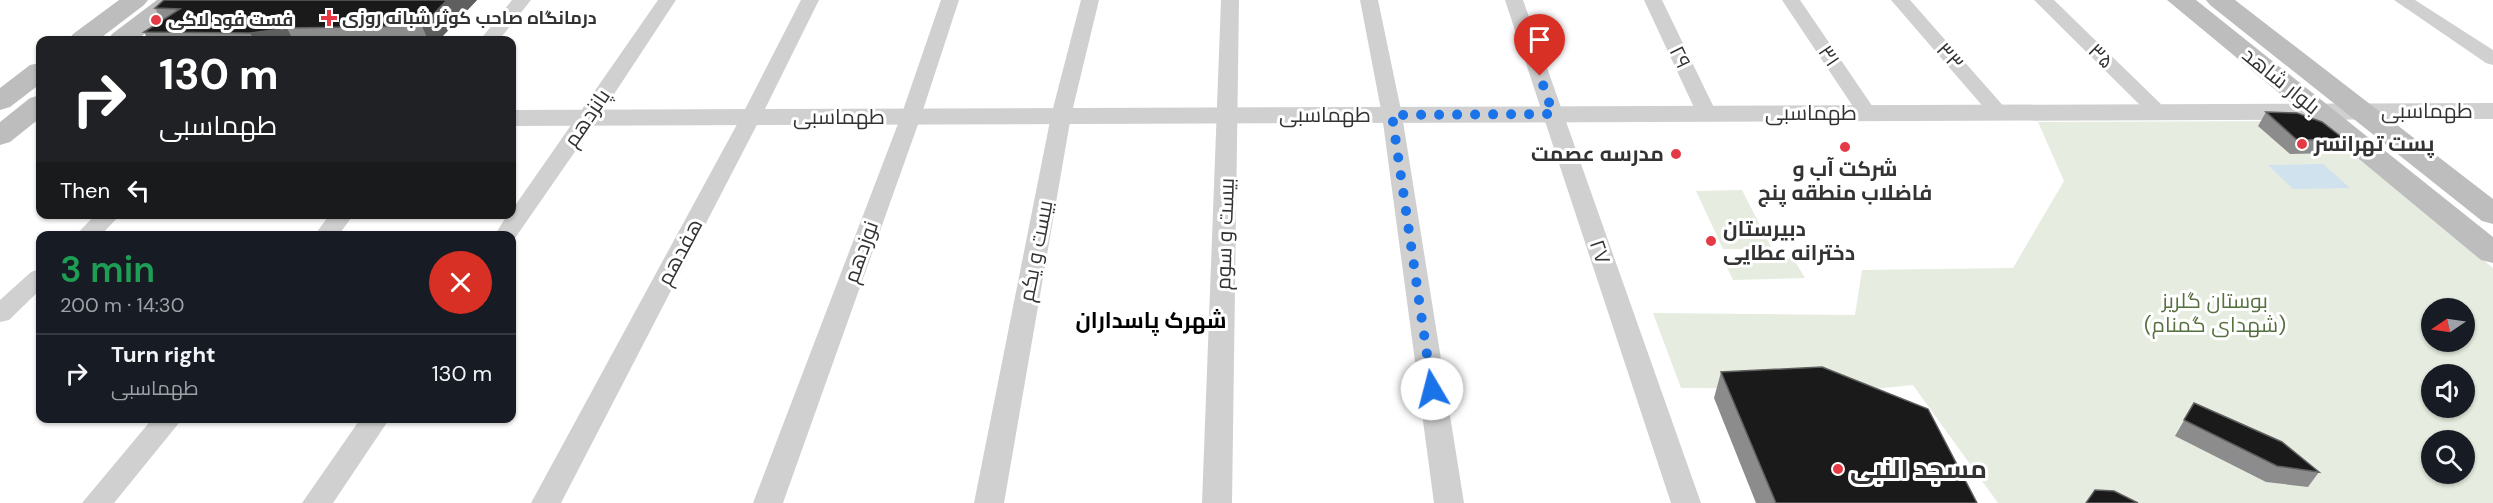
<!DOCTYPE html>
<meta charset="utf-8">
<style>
body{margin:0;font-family:"DM Sans",Cairo,sans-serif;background:#242831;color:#f1f3f6;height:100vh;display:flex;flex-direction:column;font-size:22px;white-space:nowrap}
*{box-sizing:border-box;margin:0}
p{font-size:20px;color:#9ea1a6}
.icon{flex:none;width:33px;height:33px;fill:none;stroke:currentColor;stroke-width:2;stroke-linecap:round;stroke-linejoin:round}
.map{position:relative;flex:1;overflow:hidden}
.details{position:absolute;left:36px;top:231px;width:480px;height:192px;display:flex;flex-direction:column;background:#171b24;border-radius:12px;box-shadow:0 2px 4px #0004}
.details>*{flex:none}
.hud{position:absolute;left:36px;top:36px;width:480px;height:183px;border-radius:12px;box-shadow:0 2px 4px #0004;background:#202124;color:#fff;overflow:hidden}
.needle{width:39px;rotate:257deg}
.tools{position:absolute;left:2421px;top:298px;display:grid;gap:12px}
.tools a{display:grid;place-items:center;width:54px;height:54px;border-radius:50%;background:#171b24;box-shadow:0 2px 4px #0004;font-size:30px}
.pin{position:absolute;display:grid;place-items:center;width:51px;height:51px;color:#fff;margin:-62px -26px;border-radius:50% 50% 50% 0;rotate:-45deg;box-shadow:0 0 6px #0007}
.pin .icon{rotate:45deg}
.me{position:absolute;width:66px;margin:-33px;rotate:352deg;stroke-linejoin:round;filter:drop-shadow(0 0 4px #0008)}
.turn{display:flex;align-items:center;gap:21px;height:126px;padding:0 24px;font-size:27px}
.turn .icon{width:78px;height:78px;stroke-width:2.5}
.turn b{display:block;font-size:42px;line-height:51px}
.then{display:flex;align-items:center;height:57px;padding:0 24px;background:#0003;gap:12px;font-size:22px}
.round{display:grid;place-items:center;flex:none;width:63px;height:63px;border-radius:32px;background:#242831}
.head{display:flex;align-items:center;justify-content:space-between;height:102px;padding:0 24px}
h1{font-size:36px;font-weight:600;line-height:45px;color:#1e9e55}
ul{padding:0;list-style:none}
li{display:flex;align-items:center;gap:18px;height:78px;padding:0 24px;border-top:2px solid #363941}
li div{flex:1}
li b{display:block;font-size:22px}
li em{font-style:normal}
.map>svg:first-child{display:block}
</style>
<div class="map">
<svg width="2493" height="503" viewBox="0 0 2493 503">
<rect width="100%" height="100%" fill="#fff"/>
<path fill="#e6ecdf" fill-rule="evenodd" d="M2314,121L2493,268V503H1998L1913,385L1873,389L1681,388L1653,313L1855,315L1862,270L2013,268L2064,181L2038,122ZM2432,309H2464V342H2432ZM2432,375H2464V408H2432ZM2432,441H2464V474H2432Z
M1742,190L1772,249H1723L1696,191Z
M1793,258L1805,278L1733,280L1723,259Z"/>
<path fill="#cfe2ee" d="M2323,164L2350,188L2293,189L2268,165Z"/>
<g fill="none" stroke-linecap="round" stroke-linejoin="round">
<path fill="#d0d0d0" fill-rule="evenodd" d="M512,0H531L499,40H480Z
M658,0H676L599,117L513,241L512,242V236H494L508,214H512V210Z
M801,0H819L761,117L561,503H531L741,117Z
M941,0H959L921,116L783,503H753L901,116Z
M1081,0H1099L1071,116L1004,503H974L1051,116Z
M1221,0H1239L1232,503H1202Z
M1360,0H1378L1402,115L1464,503H1434L1382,115Z
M1505,0H1523L1701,503H1671Z
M1644,0H1662L1717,114L1714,118L1707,120L1700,118L1697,114Z
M1782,0H1800L1877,113L1874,117L1867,119L1860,117Z
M1891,0H1910L2006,109L2009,113L2006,117L1999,119L1992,117Z
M2034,0H2054L2165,108L2168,112L2165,116L2158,118L2151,116Z
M2394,0H2415L2493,50V65L2486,63Z
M96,214H121L100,236H75Z
M330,214H354L338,236H314Z
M40,269V290L9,320L0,322V300L31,272Z
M153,418H183L114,503H82Z
M361,418H390L333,503H302Z"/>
<path fill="#d0d0d0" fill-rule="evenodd" d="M2493,103V119L512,126V110Z"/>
<path fill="#bdbdbd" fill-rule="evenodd" d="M119,0H148L144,5L98,40H69L73,34Z
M157,0H186L137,40H108L112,34Z
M2167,0H2196L2493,237V263L2481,260Z
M2206,0H2235L2493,199V224L2482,221L2210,5Z
M40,63V84L10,107L0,110V88L30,65Z
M40,95V118L10,142L0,145V122L30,98Z"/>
</g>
<path fill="#8c8c8c" d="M477,0L439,40H148L144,32L162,21L155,8Z
M2266,112L2344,139L2336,153L2290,154L2258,126Z
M1721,372L1977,503H1756L1714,398Z
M2194,403L2319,472L2308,487L2266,482L2175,436Z"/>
<path fill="#5f5f5f" d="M447,0H477L439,40H428L422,26Z
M287,28L293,40H254L250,33Z"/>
<path fill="#1a1a1a" stroke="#5f5f5f" stroke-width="1.5" d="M164,0H447L422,26L287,28L250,33L144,32L180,9L155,8Z
M2266,112L2297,113L2322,122L2344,139L2297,140Z
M1822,367L1928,409L1977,503H1776L1721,372Z
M2194,403L2282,442L2319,472L2277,466L2184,420Z
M2095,490L2114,491L2138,503H2086Z"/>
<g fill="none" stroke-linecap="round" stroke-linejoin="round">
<path stroke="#1a73e8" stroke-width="10" stroke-dasharray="0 18" d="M1432,389L1392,115L1553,114L1540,76"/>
</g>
<g fill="#e63946" stroke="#fff" stroke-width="2">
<path d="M326 9h6v6h6v6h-6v6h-6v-6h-6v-6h6z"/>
<circle cx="156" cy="20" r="6"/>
<circle cx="2302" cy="144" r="6"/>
<circle cx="1845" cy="147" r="6"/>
<circle cx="1676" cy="154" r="6"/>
<circle cx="1711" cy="241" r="6"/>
<circle cx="1838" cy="469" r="6"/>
</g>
<g text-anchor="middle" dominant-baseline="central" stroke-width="6" stroke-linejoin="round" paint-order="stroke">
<g font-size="18" font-weight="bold" fill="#333" stroke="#fff" text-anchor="start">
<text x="342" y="18">درمانگاه صاحب کوثر شبانه روزی</text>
<text x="168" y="20">فست فود لاکی</text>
</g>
<g font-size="21" fill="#333" stroke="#fff">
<text transform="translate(1829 56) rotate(56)">۳۱</text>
<text transform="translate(1950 56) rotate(48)">۳۳</text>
<text transform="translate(2101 56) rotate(44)">۳۵</text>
<text transform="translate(1680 57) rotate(64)">۲۹</text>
<text transform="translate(2281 81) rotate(39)">بلوار شاهد</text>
<text x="2427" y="111">طهماسبی</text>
<text x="1811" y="113">طهماسبی</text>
<text x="1325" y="115">طهماسبی</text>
<text x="839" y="117">طهماسبی</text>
<text transform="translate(587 118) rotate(-56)">پانزدهم</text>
<text transform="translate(1225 234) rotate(-88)">بیست و سوم</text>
<text transform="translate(1036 251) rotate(-79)">بیست و یکم</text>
<text transform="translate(680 252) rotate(-62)">هفدهم</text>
<text transform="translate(861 252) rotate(-70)">نوزدهم</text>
<text transform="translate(1600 252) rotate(71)">۲۷</text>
</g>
<g font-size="21" font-weight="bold" fill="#333" stroke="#fff" text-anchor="start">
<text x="2314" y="144">پست تهرانسر</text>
<text x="1664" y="154" text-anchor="end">مدرسه عصمت</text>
<text x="1845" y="169" text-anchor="middle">شرکت آب و<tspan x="1845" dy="24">فاضلاب منطقه پنج</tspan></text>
<text x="1723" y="229">دبیرستان<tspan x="1723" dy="24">دخترانه عطایی</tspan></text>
</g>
<g font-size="21" fill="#56703f" stroke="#fff">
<text x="2215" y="301">بوستان گلریز<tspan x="2215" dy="24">(شهدای گمنام)</tspan></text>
</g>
<g font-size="22" font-weight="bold" fill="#000" stroke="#fff">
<text x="1151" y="320">شهرک پاسداران</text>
</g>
<g font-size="26" font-weight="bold" fill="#333" stroke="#fff" text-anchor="start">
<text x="1850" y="469">مسجد النبی</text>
</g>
</g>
</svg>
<div class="tools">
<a><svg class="needle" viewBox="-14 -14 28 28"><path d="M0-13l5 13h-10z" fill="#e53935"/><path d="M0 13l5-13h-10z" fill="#9ea1a6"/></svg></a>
<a><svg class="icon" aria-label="sound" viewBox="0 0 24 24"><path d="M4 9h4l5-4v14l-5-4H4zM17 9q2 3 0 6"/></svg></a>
<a><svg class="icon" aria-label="search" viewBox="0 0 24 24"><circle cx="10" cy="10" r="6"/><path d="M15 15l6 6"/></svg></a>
</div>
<div class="pin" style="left:1540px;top:76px;background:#d93025"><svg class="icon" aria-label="arrive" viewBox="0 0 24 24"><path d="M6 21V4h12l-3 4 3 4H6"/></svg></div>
<svg class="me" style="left:1432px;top:389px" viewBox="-20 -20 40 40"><circle r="19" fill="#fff"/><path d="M0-13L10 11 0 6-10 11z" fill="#1a73e8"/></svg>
<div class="hud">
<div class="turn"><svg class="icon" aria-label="right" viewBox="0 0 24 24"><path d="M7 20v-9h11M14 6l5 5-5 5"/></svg><div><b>130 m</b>طهماسبی</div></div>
<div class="then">Then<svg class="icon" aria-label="left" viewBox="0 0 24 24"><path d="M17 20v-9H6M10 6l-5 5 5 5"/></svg></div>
</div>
<section class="details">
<div class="head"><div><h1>3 min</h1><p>200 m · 14:30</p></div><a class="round" style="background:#d93025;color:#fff"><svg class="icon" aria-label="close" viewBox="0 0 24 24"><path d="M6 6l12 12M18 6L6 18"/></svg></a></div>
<ul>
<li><svg class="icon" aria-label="right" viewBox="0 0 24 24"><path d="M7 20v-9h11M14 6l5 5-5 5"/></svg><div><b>Turn right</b><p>طهماسبی</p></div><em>130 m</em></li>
</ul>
</section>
</div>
